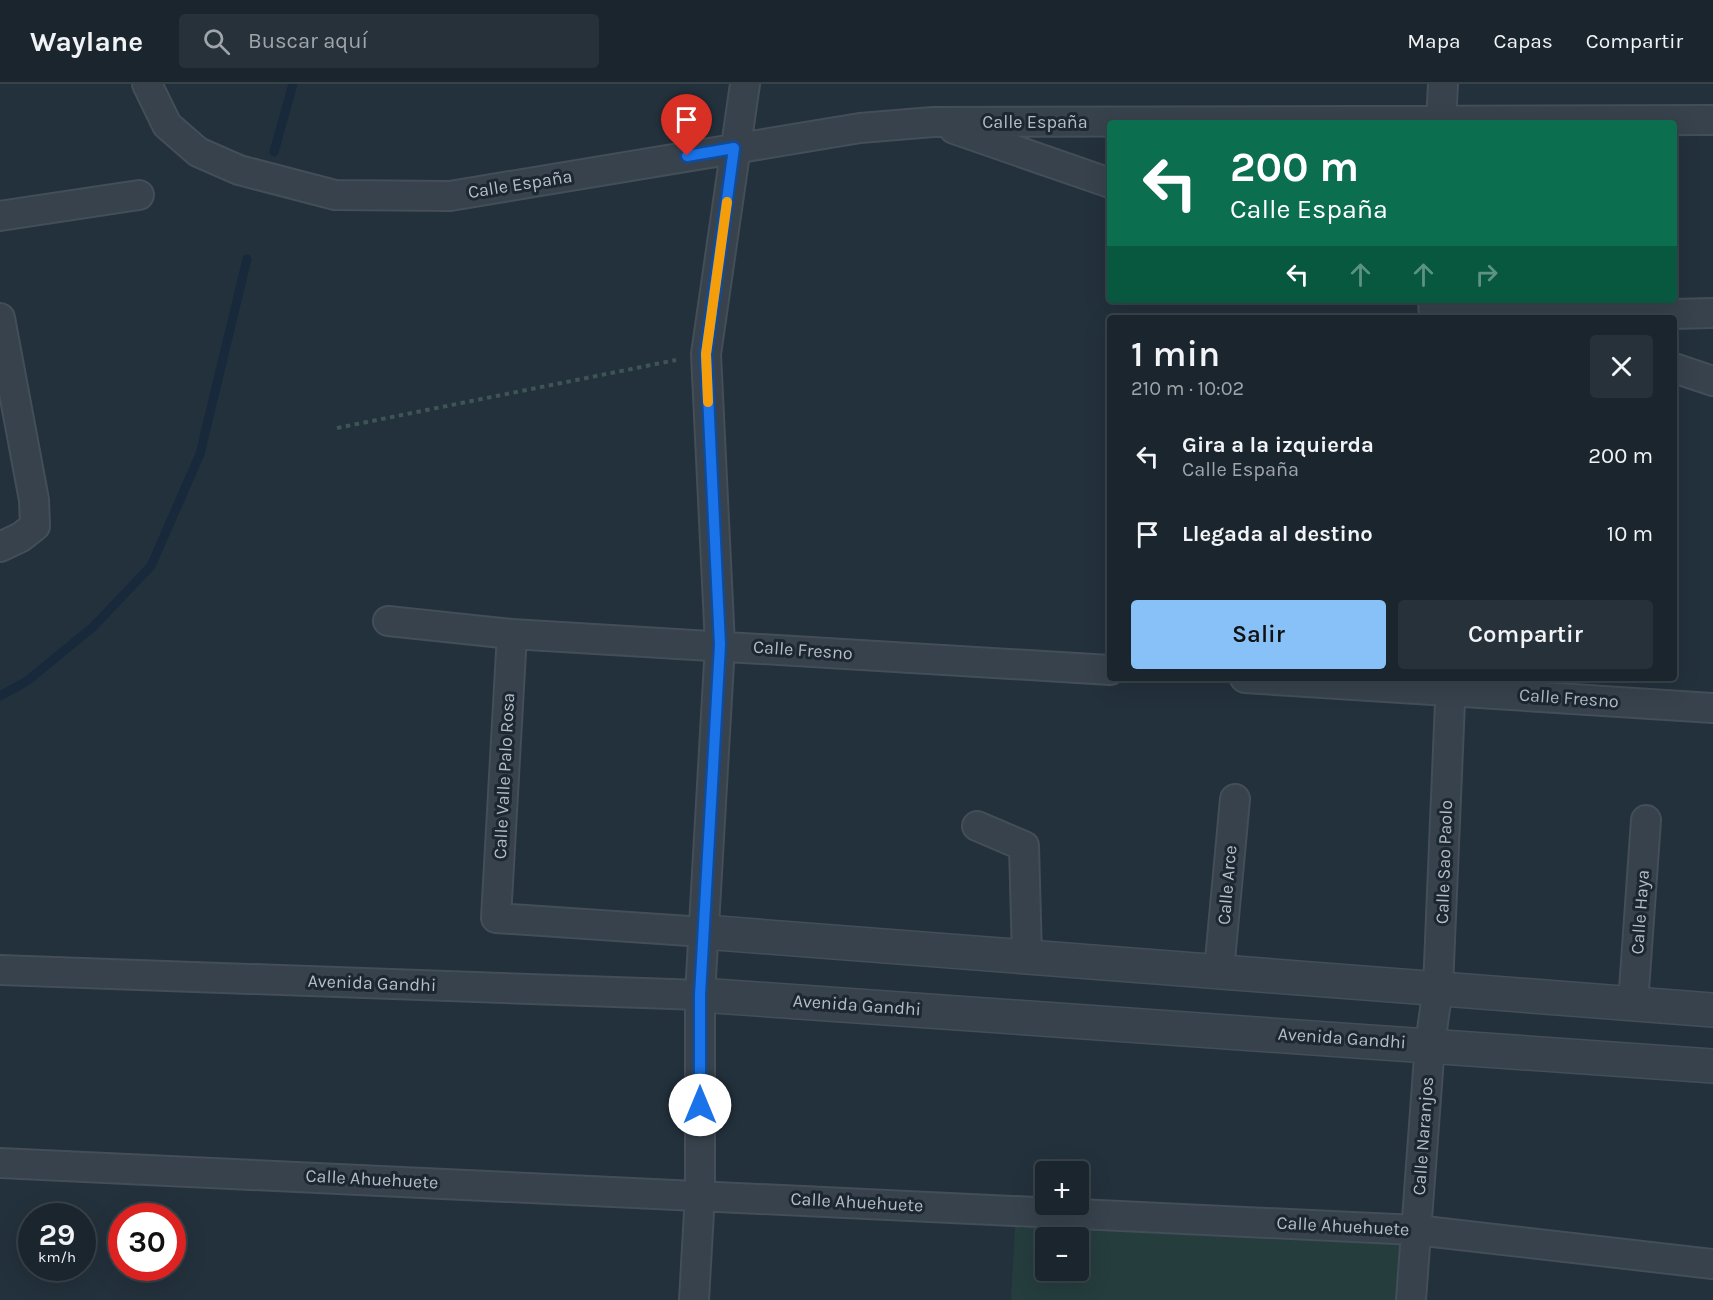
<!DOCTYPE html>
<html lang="es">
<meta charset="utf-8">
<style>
body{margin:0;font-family:Karla,sans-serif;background:#273139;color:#f1f3f6;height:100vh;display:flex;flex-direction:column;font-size:22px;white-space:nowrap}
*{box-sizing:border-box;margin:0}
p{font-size:20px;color:#9fa5aa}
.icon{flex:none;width:33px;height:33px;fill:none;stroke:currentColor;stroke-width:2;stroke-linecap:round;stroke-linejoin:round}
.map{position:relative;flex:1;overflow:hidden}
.details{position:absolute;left:1107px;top:231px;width:570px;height:366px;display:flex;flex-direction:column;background:#1a252d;border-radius:6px;box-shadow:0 6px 24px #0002,0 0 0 2px #384249}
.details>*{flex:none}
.guide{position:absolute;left:1107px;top:36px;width:570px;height:183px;border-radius:6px;box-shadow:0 6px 24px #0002,0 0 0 2px #384249;background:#0b6e4f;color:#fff;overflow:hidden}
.fabs{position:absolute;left:1035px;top:1077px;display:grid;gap:12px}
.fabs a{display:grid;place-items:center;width:54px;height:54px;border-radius:6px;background:#1a252d;box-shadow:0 6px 24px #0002,0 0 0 2px #384249;font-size:30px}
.speed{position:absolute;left:18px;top:1119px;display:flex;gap:12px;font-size:30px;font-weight:700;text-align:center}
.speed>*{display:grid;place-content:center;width:78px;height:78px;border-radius:50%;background:#1a252d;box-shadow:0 6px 24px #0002,0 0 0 2px #384249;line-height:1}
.speed small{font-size:15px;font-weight:400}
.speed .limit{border:9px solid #d22;background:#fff;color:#111}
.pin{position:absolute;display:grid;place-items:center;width:51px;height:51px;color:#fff;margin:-62px -26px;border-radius:50% 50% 50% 0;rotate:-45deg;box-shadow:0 0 6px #0007}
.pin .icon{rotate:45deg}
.me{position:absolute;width:66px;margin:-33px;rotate:0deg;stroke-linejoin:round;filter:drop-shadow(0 0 4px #0008)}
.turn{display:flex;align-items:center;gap:21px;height:126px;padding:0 24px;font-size:27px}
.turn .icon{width:78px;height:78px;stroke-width:2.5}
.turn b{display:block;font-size:42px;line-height:51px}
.lanes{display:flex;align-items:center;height:57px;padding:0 24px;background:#0003;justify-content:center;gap:30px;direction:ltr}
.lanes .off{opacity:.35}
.round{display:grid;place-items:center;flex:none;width:63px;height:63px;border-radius:6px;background:#273139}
.headline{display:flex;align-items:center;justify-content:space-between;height:102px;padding:0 24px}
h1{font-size:36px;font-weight:600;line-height:45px}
.cta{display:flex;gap:12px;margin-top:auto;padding:12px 24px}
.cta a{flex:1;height:69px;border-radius:6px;background:#88c1f7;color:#111;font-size:24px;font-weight:600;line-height:69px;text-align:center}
.cta a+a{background:#273139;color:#f1f3f6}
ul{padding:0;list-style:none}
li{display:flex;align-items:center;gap:18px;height:78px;padding:0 24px}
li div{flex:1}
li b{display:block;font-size:22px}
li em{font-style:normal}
header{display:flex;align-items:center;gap:36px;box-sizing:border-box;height:84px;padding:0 30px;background:#1a252d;border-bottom:2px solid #384249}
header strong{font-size:28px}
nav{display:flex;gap:33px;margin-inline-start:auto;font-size:21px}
.search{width:420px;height:54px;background:#273139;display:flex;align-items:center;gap:15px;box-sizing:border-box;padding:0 21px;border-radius:6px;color:#9fa5aa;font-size:22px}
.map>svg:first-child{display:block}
</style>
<header>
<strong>Waylane</strong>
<div class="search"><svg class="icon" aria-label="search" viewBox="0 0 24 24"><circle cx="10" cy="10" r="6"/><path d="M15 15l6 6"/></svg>Buscar aquí</div>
<nav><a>Mapa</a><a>Capas</a><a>Compartir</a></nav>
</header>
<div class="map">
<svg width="1713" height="1216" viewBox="0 0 1713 1216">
<rect width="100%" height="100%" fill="#23313c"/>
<path fill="#253d3d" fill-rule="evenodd" d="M1016,1124L1418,1144L1414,1216H1011ZM1046,1154H1078V1186H1046Z"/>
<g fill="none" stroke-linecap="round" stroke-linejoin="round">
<path stroke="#17293a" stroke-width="9" d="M274,68L293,0
M0,612L27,597L93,543L151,482L200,370L247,175"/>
<g stroke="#434e58" stroke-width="32">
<path id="minor" d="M147,0L167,41L198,68L239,86L335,111L450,112L860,44L933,38L1713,36
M1441,39L1443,0
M954,45L1110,99
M0,132L139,111
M1433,216L1434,234
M1450,216L1513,234
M0,234L34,416L35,442L21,453L0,463
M1512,234L1713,229
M1674,284L1713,297
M388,537L512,550L1110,586
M512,550L496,834L704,848
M1245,594L1713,624
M977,742L1024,762L1027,873
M0,886L700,911
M1219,887L1235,715
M1633,920L1646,736
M0,1079L1416,1146L1713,1180
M694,1216L700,1110V911L720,561L706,270L745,0
M1411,1216L1430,960L1438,904L1451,594"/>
</g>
<g stroke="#434e58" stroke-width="36">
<path id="tertiary" d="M704,848L1713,926
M700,911L1713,982"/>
</g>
<path stroke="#3e5554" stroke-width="4" stroke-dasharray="4.5 4.5" stroke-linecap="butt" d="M337,344L676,276"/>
<use href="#minor" stroke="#37424c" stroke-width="28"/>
<use href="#tertiary" stroke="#37424c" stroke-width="33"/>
</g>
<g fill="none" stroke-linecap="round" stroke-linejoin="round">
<g stroke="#114b97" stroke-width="15">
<path id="route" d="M687,72L734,64L706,270L720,561L700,911V1021"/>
</g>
<use href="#route" stroke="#1a73e8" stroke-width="10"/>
<path stroke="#f59e0b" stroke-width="10" d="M708,318L706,270L727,118"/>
</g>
<g text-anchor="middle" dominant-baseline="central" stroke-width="6" stroke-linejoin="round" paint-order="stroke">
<g font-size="18" fill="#b3bdc8" stroke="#1c2731">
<text x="1035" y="38">Calle España</text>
<text transform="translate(520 100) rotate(-9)">Calle España</text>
<text transform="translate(803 566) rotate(4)">Calle Fresno</text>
<text transform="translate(1569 614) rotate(4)">Calle Fresno</text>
<text transform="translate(504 692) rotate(-87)">Calle Valle Palo Rosa</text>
<text transform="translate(1444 778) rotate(-88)">Calle Sao Paolo</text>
<text transform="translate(1227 801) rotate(-85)">Calle Arce</text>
<text transform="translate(1640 828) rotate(-86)">Calle Haya</text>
<text transform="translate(372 899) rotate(2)">Avenida Gandhi</text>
<text transform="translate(857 921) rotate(4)">Avenida Gandhi</text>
<text transform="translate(1342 954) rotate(4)">Avenida Gandhi</text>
<text transform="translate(1423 1052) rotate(-86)">Calle Naranjos</text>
<text transform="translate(372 1095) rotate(3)">Calle Ahuehuete</text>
<text transform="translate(857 1118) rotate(3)">Calle Ahuehuete</text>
<text transform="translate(1343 1142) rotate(3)">Calle Ahuehuete</text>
</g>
</g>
</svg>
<div class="fabs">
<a>+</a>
<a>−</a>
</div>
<div class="speed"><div>29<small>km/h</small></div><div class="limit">30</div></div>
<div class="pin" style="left:687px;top:72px;background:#d93025"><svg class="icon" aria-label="arrive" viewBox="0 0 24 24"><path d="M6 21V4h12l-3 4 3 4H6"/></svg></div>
<svg class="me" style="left:700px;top:1021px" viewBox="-20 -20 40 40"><circle r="19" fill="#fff"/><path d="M0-13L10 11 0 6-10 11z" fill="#1a73e8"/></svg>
<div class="guide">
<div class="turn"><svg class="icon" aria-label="left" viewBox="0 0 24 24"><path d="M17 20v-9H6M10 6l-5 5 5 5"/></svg><div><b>200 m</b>Calle España</div></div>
<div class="lanes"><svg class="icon" aria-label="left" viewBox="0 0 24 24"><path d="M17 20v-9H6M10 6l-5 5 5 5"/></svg><svg class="icon off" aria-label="ahead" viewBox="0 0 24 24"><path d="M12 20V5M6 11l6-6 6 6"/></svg><svg class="icon off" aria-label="ahead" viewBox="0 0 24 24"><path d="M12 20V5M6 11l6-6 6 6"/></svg><svg class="icon off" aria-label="right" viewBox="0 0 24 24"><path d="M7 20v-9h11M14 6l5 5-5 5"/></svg></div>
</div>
<section class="details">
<div class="headline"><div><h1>1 min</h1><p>210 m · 10:02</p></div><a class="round"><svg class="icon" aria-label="close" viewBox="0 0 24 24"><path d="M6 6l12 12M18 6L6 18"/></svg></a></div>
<ul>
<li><svg class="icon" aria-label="left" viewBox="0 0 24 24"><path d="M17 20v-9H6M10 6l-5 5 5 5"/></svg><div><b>Gira a la izquierda</b><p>Calle España</p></div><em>200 m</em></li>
<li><svg class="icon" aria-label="arrive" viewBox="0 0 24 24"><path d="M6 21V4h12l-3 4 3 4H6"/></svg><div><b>Llegada al destino</b></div><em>10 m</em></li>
</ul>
<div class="cta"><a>Salir</a><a>Compartir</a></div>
</section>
</div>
